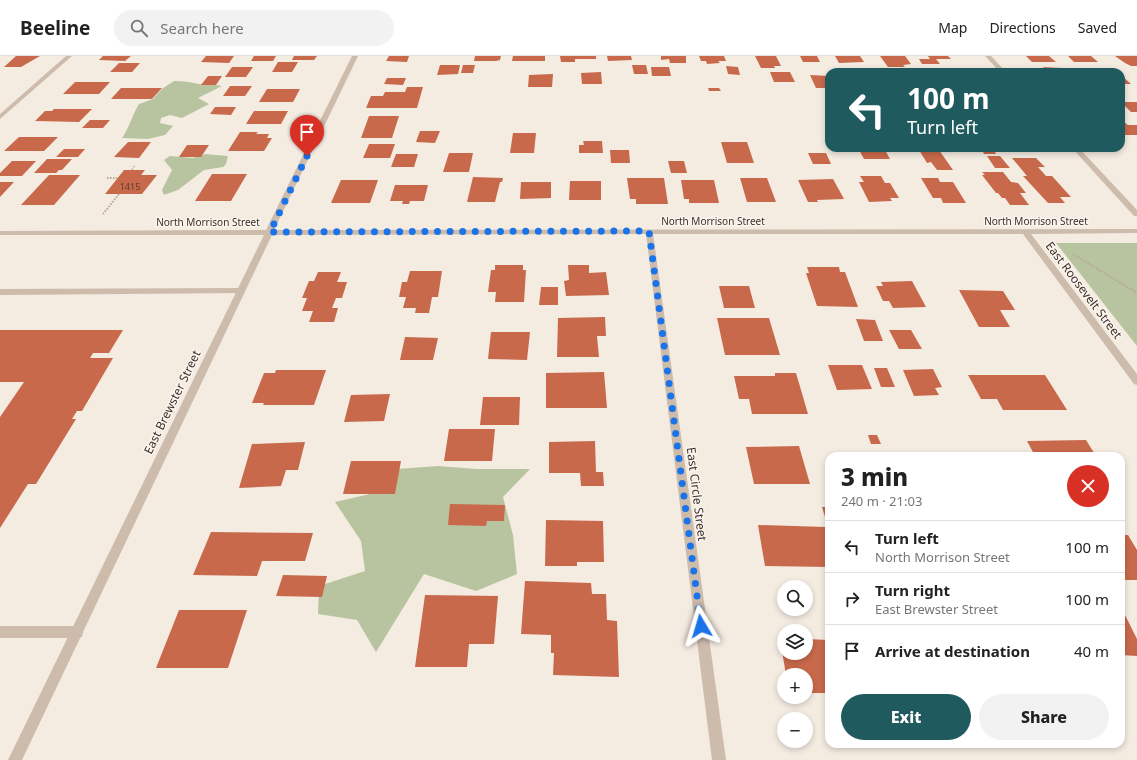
<!DOCTYPE html>
<meta charset="utf-8">
<style>
body{margin:0;font-family:"Noto Sans",sans-serif;background:#f2f2f2;color:#222;height:100vh;display:flex;flex-direction:column;font-size:15px;white-space:nowrap}
*{box-sizing:border-box;margin:0}
p{font-size:13px;color:#767676}
.icon{flex:none;width:22px;height:22px;fill:none;stroke:currentColor;stroke-width:2;stroke-linecap:round;stroke-linejoin:round}
.map{position:relative;flex:1;overflow:hidden}
.details{position:absolute;left:825px;top:396px;width:300px;height:296px;display:flex;flex-direction:column;background:#fff;border-radius:12px;box-shadow:0 2px 6px #0003}
.details>*{flex:none}
.guide{position:absolute;left:825px;top:12px;width:300px;height:84px;border-radius:12px;box-shadow:0 2px 6px #0003;background:#1f5a5e;color:#fff;overflow:hidden}
.tools{position:absolute;left:777px;top:524px;display:grid;gap:8px}
.tools a{display:grid;place-items:center;width:36px;height:36px;border-radius:50%;background:#fff;box-shadow:0 2px 6px #0003;font-size:20px}
.pin{position:absolute;display:grid;place-items:center;width:34px;height:34px;color:#fff;margin:-41px -17px;border-radius:50% 50% 50% 0;rotate:-45deg;box-shadow:0 0 4px #0007}
.pin .icon{rotate:45deg}
.me{position:absolute;width:44px;margin:-22px;rotate:353deg;stroke-linejoin:round;filter:drop-shadow(0 0 3px #0008)}
.turn{display:flex;align-items:center;gap:14px;height:84px;padding:0 16px;font-size:18px}
.turn .icon{width:52px;height:52px;stroke-width:2.5}
.turn b{display:block;font-size:28px;line-height:34px}
.round{display:grid;place-items:center;flex:none;width:42px;height:42px;border-radius:21px;background:#f2f2f2}
.head{display:flex;align-items:center;justify-content:space-between;height:68px;padding:0 16px}
h1{font-size:24px;font-weight:800;line-height:30px}
.cta{display:flex;gap:8px;margin-top:auto;padding:8px 16px}
.cta a{flex:1;height:46px;border-radius:24px;background:#1f5a5e;color:#fff;font-size:16px;font-weight:800;line-height:46px;text-align:center}
.cta a+a{background:#f2f2f2;color:#222}
ul{padding:0;list-style:none}
li{display:flex;align-items:center;gap:12px;height:52px;padding:0 16px;border-top:1px solid #e0e0e0}
li div{flex:1}
li b{display:block;font-size:15px}
li em{font-style:normal}
header{display:flex;align-items:center;gap:24px;box-sizing:border-box;height:56px;padding:0 20px;background:#fff;border-bottom:1px solid #e0e0e0}
header strong{font-size:19px}
nav{display:flex;gap:22px;margin-inline-start:auto;font-size:14px}
.search{width:280px;height:36px;background:#f2f2f2;display:flex;align-items:center;gap:10px;box-sizing:border-box;padding:0 14px;border-radius:22px;color:#767676;font-size:15px}
.map>svg:first-child{display:block}
</style>
<header>
<strong>Beeline</strong>
<div class="search"><svg class="icon" aria-label="search" viewBox="0 0 24 24"><circle cx="10" cy="10" r="6"/><path d="M15 15l6 6"/></svg>Search here</div>
<nav><a>Map</a><a>Directions</a><a>Saved</a></nav>
</header>
<div class="map">
<svg width="1137" height="704" viewBox="0 0 1137 704">
<rect width="100%" height="100%" fill="#f4ebe1"/>
<path fill="#b8c4a0" d="M174,25C183,25 190,26 199,28C207,29 214,28 222,30L198,42L209,48L182,62L170,59L161,62L160,67L173,70L165,79L148,83L122,82C130,71 132,59 139,48L153,43L162,33Z
M205,98L228,100L226,108L223,111L204,114L178,134L164,139L162,134L172,114L164,104L170,100L193,102Z
M1056,187H1137V290Z
M438,410L477,413H530L503,441L513,479L517,518L476,535L424,518L376,596L357,564L318,558L319,530L365,515L361,485L335,446L370,438L397,413Z"/>
<path fill="#c8694b" d="M16,0H40L21,11H4Z
M103,0H131L125,5L99,4Z
M206,0H234L229,7L201,6Z
M254,0H276L273,5H251Z
M294,0H317L314,4H292Z
M389,0H409L407,6L386,5Z
M475,0H501L500,4L496,5H474Z
M513,0H545V5H512Z
M560,0H596V3H575V6H561Z
M607,0H631L632,4L608,5Z
M661,0H686V7H670L669,3L661,4Z
M699,0H724L726,5H718L720,7L707,8L706,5H701Z
M755,0H776L781,10H774L775,12H761Z
M800,0H817L820,6H803Z
M835,0H860L864,6L839,7Z
M880,0H905L911,8L903,9L905,11H888Z
M928,0H948L951,3H936L940,8H922L919,3H930Z
M1026,0H1049L1056,6H1032Z
M1068,0H1091L1098,6H1074Z
M1115,0H1137V10H1131L1125,7Z
M278,6H298L292,16H272Z
M119,7H140L132,16H110Z
M440,9H460L458,18L437,19Z
M463,9H475L473,17H461Z
M632,9H646L648,18H634Z
M726,10L738,11L740,19L728,18Z
M232,11H253L246,21H225Z
M651,11H669L671,20H652Z
M1043,11L1061,12L1066,16H1048Z
M932,13H957L960,16H934Z
M601,16L602,28H582L581,17Z
M770,16H790L795,26H774Z
M553,18L552,31H528L529,19Z
M810,19L829,20V32H816Z
M1121,19L1131,28H1121Z
M208,20H222L216,29H201Z
M387,22H406L403,29L384,28Z
M75,26H110L99,38H63Z
M230,30H252L245,40H223Z
M407,31H423L417,52H366L371,40H383L385,36H405Z
M121,32H162L152,43H111Z
M708,32H719L721,35H709Z
M267,33H300L293,46H259Z
M1121,46H1137V56H1131Z
M215,51H236L231,59L210,58Z
M54,53H92L79,66L35,65L45,55H52Z
M254,55H288L281,68H246Z
M369,60H399L392,82H361Z
M90,64H110L103,72H82Z
M1121,64L1128,69H1137V79H1121Z
M420,75H440L435,87L416,86Z
M240,76H258L256,78H269L267,82H272L264,95H228Z
M513,77H536L534,97H510Z
M19,81H58L44,95H4Z
M583,85H602L603,97H579V89H584Z
M128,86H151L139,102L114,101Z
M721,86H747L754,107H727Z
M369,88H395L390,102H363Z
M187,89H209L201,101H179Z
M858,92H884L890,103H864Z
M64,93H85L78,101H56Z
M610,94H629L630,107H611Z
M919,94H939L953,114H937L931,106L927,107Z
M982,94H994L996,98H984Z
M449,97H473L469,116H443Z
M808,97H826L831,108H813Z
M396,98H418L414,111H391Z
M987,100H1000L1010,112H995Z
M1012,102H1036L1045,111H1038L1046,120H1052L1071,141H1060L1065,147H1048L1023,120H1027Z
M47,103H72L62,114H59L56,117H34Z
M12,105H36L22,120H0V117Z
M668,105H684L687,117H671Z
M124,114H145L141,119H157L142,138H105Z
M982,116H1003L1011,126L1018,127L1026,137H1020L1029,149H1010L1005,142H1002L998,137H996L982,119H985Z
M212,118H247L231,145H195Z
M49,119H80L54,149H21Z
M860,120H881L885,127H890L899,142H890L892,145L869,146L859,126H864Z
M473,121L503,122L502,126H500L495,146H467Z
M627,122H664L668,148H636V143H630Z
M740,122H767L776,146H747Z
M921,122H938L940,126H953L966,147H943L941,142H933Z
M833,123L844,143L817,144L818,146H808L798,124Z
M341,124H378L370,147H331Z
M681,124H714L719,147H689V143H684Z
M570,125H601V144H569Z
M0,126H14L0,141Z
M521,126H551V142L520,143Z
M395,129H428L424,145H410L409,148H402L403,145H390Z
M495,209H523V214H526L524,246H495L496,236H488L491,214H495Z
M568,209H589V217L606,216L609,239L566,240L564,225L569,224Z
M807,211H839L840,216H845L858,251L817,250L806,217H809Z
M410,215H442L438,241H432L429,257H415L416,252H403L406,241H399L402,226H407Z
M318,216H341L337,226H347L342,242H336L332,252H338L334,266H309L313,255H302L307,242H302L309,225H314Z
M912,225L926,251L893,252L889,245H883L876,230H883L881,226Z
M719,230H749L755,252H724Z
M541,231H558V249H539Z
M959,234L1003,235L1015,254H1000L1010,271H979Z
M605,261L606,280H597L599,301H557L558,262Z
M717,262H769L780,299H725Z
M856,263L875,264L883,285H864Z
M0,274H123L109,297H93L90,302H113L82,355H77L72,363H76L36,428H28L0,472V361L24,326H0Z
M889,274H911L922,293H899Z
M491,276H530L527,304L488,303Z
M405,281L438,282L433,304H400Z
M828,309H862L872,333L837,334Z
M874,312H887L895,331H881Z
M933,313L942,331L935,332L939,339L914,340L903,314Z
M276,314H326L314,349H263L264,347H252L264,317H275Z
M604,316L607,352H546V317Z
M775,317H796L808,358H752L749,343H739L734,320H775Z
M968,319H1045L1067,354H1003L997,343H981Z
M390,338L384,365L344,366L351,339Z
M483,341H520L519,369H480Z
M449,373H495L492,405H444Z
M868,379H877L881,388H871Z
M1086,384L1096,400H1035L1027,385Z
M595,385L596,416H603L604,430H581L580,417H549V386Z
M305,386L298,414H286L281,430L239,432L252,388Z
M799,390L810,428H754L746,391Z
M351,405H401L395,438H343Z
M450,448L505,449L504,465H487L486,470L448,469Z
M822,451H829V474Z
M546,464L603,465L604,506H577V510H545Z
M758,469L826,471L829,483V511L765,510Z
M211,476L313,477L305,505H262L257,520L193,519Z
M1121,479H1128L1137,494V524H1121Z
M283,519L327,520L322,541L276,540Z
M525,525L591,527L592,538H606L607,564L617,565L619,621L553,619L554,597H551V579L521,578Z
M425,539L498,540L494,588H469L467,611H415Z
M1121,551L1137,583V600L1121,599Z
M179,554H247L228,612H156Z
M780,583H784V597H806V583L829,584V637H806V619H786Z"/>
<g fill="none" stroke-linecap="round" stroke-linejoin="round">
<path stroke="#b9a596" stroke-width="1.5" stroke-dasharray="1.5 1.5" stroke-linecap="butt" d="M132,114L135,109"/>
<path stroke="#b9a596" stroke-width="2" stroke-dasharray="1.5 1.5" stroke-linecap="butt" d="M107,122H117
M103,158L119,138
M1073,198L1137,237"/>
<path fill="#cdbbac" fill-rule="evenodd" d="M241,232L244,233L245,235L244,237L0,239V233Z
M0,570H77L82,571L83,576L82,581L77,582H0Z"/>
<path fill="#cdbbac" fill-rule="evenodd" d="M66,0H72L0,63V58Z
M352,0H358L274,174L1137,173V177L1031,178L1137,318V329L1134,328L1023,178H653L726,704H712L646,178L272,179L22,704H8L264,179H0V175L266,174Z
M985,0H991L1006,16H1000Z
M1072,92H1079L1137,154V160H1134Z"/>
</g>
<g fill="none" stroke-linecap="round" stroke-linejoin="round">
<path stroke="#1a73e8" stroke-width="7" stroke-dasharray="0 12.6" d="M307,100L270,176L649,175L701,570"/>
</g>
<g text-anchor="middle" dominant-baseline="central" stroke-width="3" stroke-linejoin="round" paint-order="stroke">
<g font-size="9" fill="#5e3e33">
<text x="130" y="130">1415</text>
</g>
<g font-size="10" fill="#3b302b" stroke="#fbf5ee">
<text x="713" y="165">North Morrison Street</text>
<text x="1036" y="165">North Morrison Street</text>
<text x="208" y="166">North Morrison Street</text>
</g>
<g font-size="12" fill="#3b302b" stroke="#fbf5ee">
<text transform="translate(1084 234) rotate(53)">East Roosevelt Street</text>
<text transform="translate(172 346) rotate(-64)">East Brewster Street</text>
<text transform="translate(697 438) rotate(83)">East Circle Street</text>
</g>
</g>
</svg>
<div class="tools">
<a><svg class="icon" aria-label="search" viewBox="0 0 24 24"><circle cx="10" cy="10" r="6"/><path d="M15 15l6 6"/></svg></a>
<a><svg class="icon" aria-label="layers" viewBox="0 0 24 24"><path d="M12 4l9 5-9 5-9-5zM3 14l9 5 9-5"/></svg></a>
<a>+</a>
<a>−</a>
</div>
<div class="pin" style="left:307px;top:100px;background:#d93025"><svg class="icon" aria-label="arrive" viewBox="0 0 24 24"><path d="M6 21V4h12l-3 4 3 4H6"/></svg></div>
<svg class="me" style="left:701px;top:570px" viewBox="-20 -20 40 40"><path d="M0-17L14 15 0 8-14 15z" fill="#1a73e8" stroke="#fff" stroke-width="4"/></svg>
<div class="guide">
<div class="turn"><svg class="icon" aria-label="left" viewBox="0 0 24 24"><path d="M17 20v-9H6M10 6l-5 5 5 5"/></svg><div><b>100 m</b>Turn left</div></div>
</div>
<section class="details">
<div class="head"><div><h1>3 min</h1><p>240 m · 21:03</p></div><a class="round" style="background:#d93025;color:#fff"><svg class="icon" aria-label="close" viewBox="0 0 24 24"><path d="M6 6l12 12M18 6L6 18"/></svg></a></div>
<ul>
<li><svg class="icon" aria-label="left" viewBox="0 0 24 24"><path d="M17 20v-9H6M10 6l-5 5 5 5"/></svg><div><b>Turn left</b><p>North Morrison Street</p></div><em>100 m</em></li>
<li><svg class="icon" aria-label="right" viewBox="0 0 24 24"><path d="M7 20v-9h11M14 6l5 5-5 5"/></svg><div><b>Turn right</b><p>East Brewster Street</p></div><em>100 m</em></li>
<li><svg class="icon" aria-label="arrive" viewBox="0 0 24 24"><path d="M6 21V4h12l-3 4 3 4H6"/></svg><div><b>Arrive at destination</b></div><em>40 m</em></li>
</ul>
<div class="cta"><a>Exit</a><a>Share</a></div>
</section>
</div>
